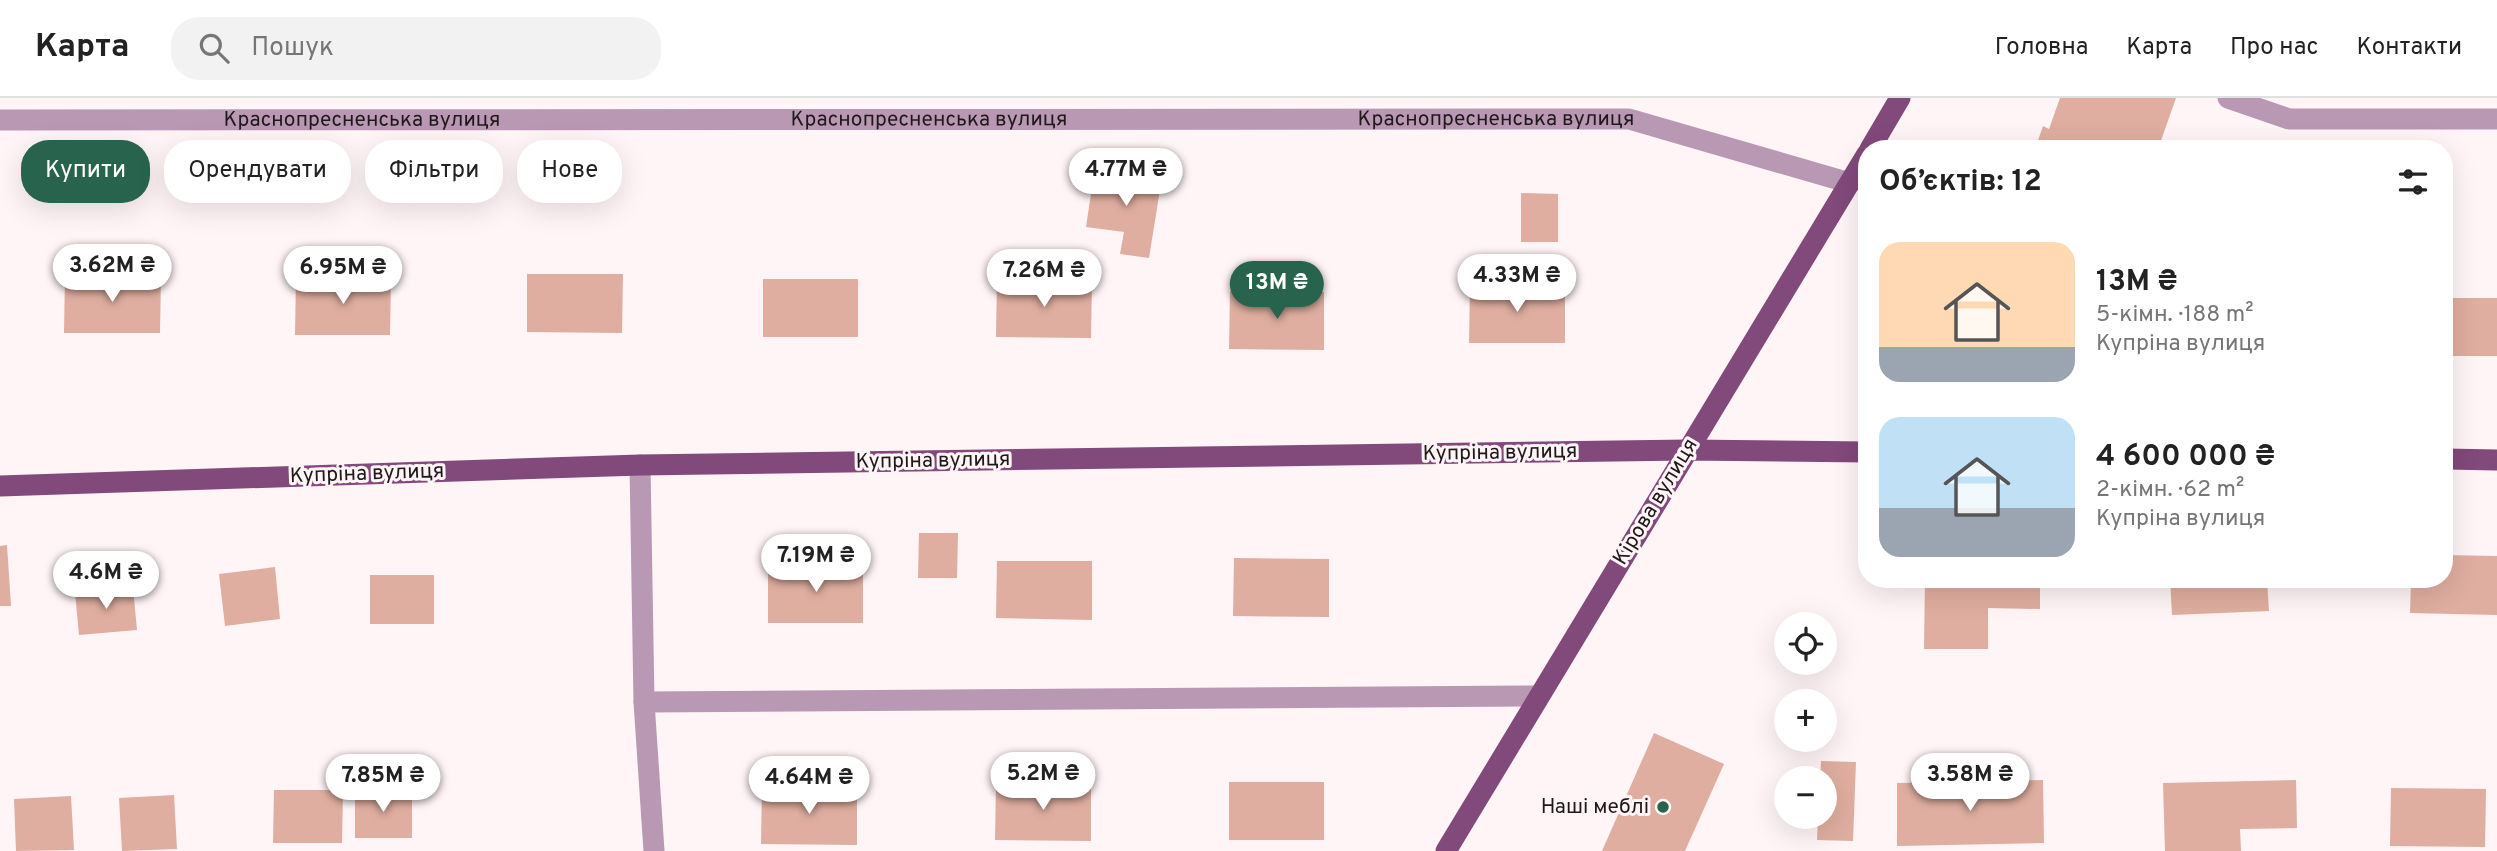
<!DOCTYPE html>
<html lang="uk">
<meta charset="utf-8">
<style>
:root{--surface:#fff;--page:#f2f2f2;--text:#222;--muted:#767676;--line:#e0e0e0;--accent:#28634d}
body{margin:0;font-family:Overpass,sans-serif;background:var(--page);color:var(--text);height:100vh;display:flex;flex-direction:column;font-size:26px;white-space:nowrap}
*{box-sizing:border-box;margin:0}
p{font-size:23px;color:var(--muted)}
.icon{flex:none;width:38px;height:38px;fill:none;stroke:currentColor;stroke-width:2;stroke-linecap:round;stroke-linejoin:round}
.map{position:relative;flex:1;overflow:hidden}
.details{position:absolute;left:1858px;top:42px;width:595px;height:448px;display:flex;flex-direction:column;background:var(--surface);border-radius:28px;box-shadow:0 7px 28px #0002}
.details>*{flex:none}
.hud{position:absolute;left:21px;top:42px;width:665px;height:63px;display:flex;gap:14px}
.buttons{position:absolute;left:1774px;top:514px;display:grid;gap:14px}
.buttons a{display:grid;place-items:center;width:63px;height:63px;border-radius:50%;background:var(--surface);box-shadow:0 7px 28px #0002;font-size:35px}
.price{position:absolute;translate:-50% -60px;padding:0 16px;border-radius:24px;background:#fff;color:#222;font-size:23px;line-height:46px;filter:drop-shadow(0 2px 4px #0008)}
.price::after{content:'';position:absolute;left:50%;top:42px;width:21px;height:16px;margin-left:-10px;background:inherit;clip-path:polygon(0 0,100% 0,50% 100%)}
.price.selected{background:var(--accent);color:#fff}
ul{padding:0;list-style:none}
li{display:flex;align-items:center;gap:21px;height:175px;padding:0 21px}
li span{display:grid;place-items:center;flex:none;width:196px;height:140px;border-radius:21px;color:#555}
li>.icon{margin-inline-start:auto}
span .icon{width:84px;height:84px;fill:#fffc;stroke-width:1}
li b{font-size:30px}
h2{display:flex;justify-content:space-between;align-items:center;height:84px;padding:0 21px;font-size:30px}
.chip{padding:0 24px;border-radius:28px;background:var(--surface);box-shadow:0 7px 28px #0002;font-size:24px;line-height:63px}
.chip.selected{background:var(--accent);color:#fff}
header{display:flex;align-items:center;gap:42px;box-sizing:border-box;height:98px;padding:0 35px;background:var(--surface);border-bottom:2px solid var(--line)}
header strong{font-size:33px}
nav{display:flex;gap:38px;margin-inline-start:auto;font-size:24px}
.search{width:490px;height:63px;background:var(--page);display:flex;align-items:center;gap:18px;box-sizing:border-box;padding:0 24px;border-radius:28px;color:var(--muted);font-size:26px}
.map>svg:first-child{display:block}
.building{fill:#dfaea0}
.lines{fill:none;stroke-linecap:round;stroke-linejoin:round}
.minor{stroke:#b998b4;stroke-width:21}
.major{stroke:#82497b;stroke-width:21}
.poi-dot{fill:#28634d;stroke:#fff4f6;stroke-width:2.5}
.labels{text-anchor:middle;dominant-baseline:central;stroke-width:6;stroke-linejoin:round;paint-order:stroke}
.street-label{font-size:21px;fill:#20191b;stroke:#fff4f6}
.poi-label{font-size:21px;fill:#20191b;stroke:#fff4f6;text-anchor:end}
</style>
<header>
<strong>Карта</strong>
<div class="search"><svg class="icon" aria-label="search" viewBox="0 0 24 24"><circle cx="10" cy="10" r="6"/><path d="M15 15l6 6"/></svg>Пошук</div>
<nav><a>Головна</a><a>Карта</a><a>Про нас</a><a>Контакти</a></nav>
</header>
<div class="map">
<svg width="2497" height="753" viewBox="0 0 2497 753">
<rect width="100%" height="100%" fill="#fff4f6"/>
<!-- building -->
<g class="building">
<polygon points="2060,0 2176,0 2158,51 2035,51 2043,28 2049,31"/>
<polygon points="2275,43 2301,50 2301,51 2273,51"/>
<polygon points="1095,69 1162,79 1149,160 1120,156 1124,134 1086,129"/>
<polygon points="1521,95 1558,96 1558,144 1521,144"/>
<polygon points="527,176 623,176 622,235 527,234"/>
<polygon points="65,177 161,177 160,235 64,235"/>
<polygon points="296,179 391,179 390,237 295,237"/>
<rect x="763" y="181" width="95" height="58"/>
<polygon points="997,182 1092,182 1091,240 996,239"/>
<polygon points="1470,187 1565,187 1565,245 1469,245"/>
<polygon points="1230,193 1324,194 1324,252 1229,251"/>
<rect x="2445" y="200" width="52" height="58"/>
<polygon points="919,435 958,435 957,480 918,480"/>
<polygon points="7,447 11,508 0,508 0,448"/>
<polygon points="2445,457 2497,458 2497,517 2410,515 2411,481 2445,481"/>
<polygon points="1234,460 1329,461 1329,519 1233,518"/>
<polygon points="997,463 1092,463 1092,522 996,520"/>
<rect x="768" y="467" width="95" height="58"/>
<polygon points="275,469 280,521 225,528 219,476"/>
<rect x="370" y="477" width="64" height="49"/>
<polygon points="1925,481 2040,481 2040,511 1988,510 1988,551 1924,551"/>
<polygon points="2170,481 2267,481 2269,513 2172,517"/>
<polygon points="133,490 137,532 79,537 75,494"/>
<polygon points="1654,635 1724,666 1685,753 1602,753"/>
<polygon points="1821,663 1856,664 1853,743 1817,742 1818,719 1825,719 1825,681 1820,681"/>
<polygon points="2043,682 2044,745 1897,748 1897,685"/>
<polygon points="2296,682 2297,730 2240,731 2241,753 2165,753 2163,685"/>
<polygon points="996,684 1091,685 1091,743 995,742"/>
<rect x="1229" y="684" width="95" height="58"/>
<polygon points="762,688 857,689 857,747 761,746"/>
<polygon points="2391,690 2486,691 2485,749 2390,748"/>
<rect x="355" y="691" width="57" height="49"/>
<polygon points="274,692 343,692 342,745 273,745"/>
<polygon points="174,697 177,751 122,753 119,700"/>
<polygon points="71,698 74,752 16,753 14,701"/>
</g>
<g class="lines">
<!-- minor -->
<g class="minor">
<polyline points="2228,0 2289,21 2497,21"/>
<path id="s1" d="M0 22 1629 21 1850 85"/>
<polyline points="640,367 644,604"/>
<polyline points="654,753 644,604 1538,598"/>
</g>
<!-- major -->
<g class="major">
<polyline points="1870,51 1900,0"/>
<polyline points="2445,361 2497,362"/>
<polyline points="0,388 640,367 1688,352 1867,354"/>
<polyline points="1446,753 1867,56"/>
</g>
</g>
<!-- markers -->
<circle class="poi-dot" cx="1663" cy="709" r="7"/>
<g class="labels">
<!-- street labels -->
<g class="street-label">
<text stroke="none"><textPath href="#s1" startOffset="929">Краснопресненська вулиця</textPath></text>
<text stroke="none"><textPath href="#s1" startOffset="362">Краснопресненська вулиця</textPath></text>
<text stroke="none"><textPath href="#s1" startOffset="1496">Краснопресненська вулиця</textPath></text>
<text transform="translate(1500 355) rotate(-1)">Купріна вулиця</text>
<text transform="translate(933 363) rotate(-1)">Купріна вулиця</text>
<text transform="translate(367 376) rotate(-2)">Купріна вулиця</text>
<text transform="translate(1656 404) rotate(-59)">Кірова вулиця</text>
</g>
<!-- poi labels -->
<g class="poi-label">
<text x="1649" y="709">Наші меблі</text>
</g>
</g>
</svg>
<div class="buttons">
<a><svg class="icon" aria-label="locate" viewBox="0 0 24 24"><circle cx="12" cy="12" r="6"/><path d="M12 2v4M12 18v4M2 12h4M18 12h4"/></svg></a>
<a>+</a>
<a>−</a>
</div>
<b class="price" style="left:1126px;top:110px">4.77M ₴</b>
<b class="price" style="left:112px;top:206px">3.62M ₴</b>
<b class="price" style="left:343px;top:208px">6.95M ₴</b>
<b class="price" style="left:1044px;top:211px">7.26M ₴</b>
<b class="price" style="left:1517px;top:216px">4.33M ₴</b>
<b class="price selected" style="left:1277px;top:223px">13M ₴</b>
<b class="price" style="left:816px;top:496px">7.19M ₴</b>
<b class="price" style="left:106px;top:513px">4.6M ₴</b>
<b class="price" style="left:1043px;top:714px">5.2M ₴</b>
<b class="price" style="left:1970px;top:715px">3.58M ₴</b>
<b class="price" style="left:383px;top:716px">7.85M ₴</b>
<b class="price" style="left:809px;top:718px">4.64M ₴</b>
<div class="hud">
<a class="chip selected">Купити</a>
<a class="chip">Орендувати</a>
<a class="chip">Фільтри</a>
<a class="chip">Нове</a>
</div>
<section class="details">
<h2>Об’єктів: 12<svg class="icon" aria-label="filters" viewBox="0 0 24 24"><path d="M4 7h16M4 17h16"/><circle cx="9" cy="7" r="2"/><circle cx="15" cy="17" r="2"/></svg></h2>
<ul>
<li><span style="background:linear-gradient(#ffd9b3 75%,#9aa5b1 0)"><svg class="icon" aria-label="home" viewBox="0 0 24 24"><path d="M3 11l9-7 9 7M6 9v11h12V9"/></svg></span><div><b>13M ₴</b><p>5-кімн. · 188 m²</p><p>Купріна вулиця</p></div></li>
<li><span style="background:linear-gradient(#bfe0f5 65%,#9aa5b1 0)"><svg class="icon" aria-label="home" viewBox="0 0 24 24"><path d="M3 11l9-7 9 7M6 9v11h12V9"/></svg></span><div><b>4 600 000 ₴</b><p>2-кімн. · 62 m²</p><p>Купріна вулиця</p></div></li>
</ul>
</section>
</div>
